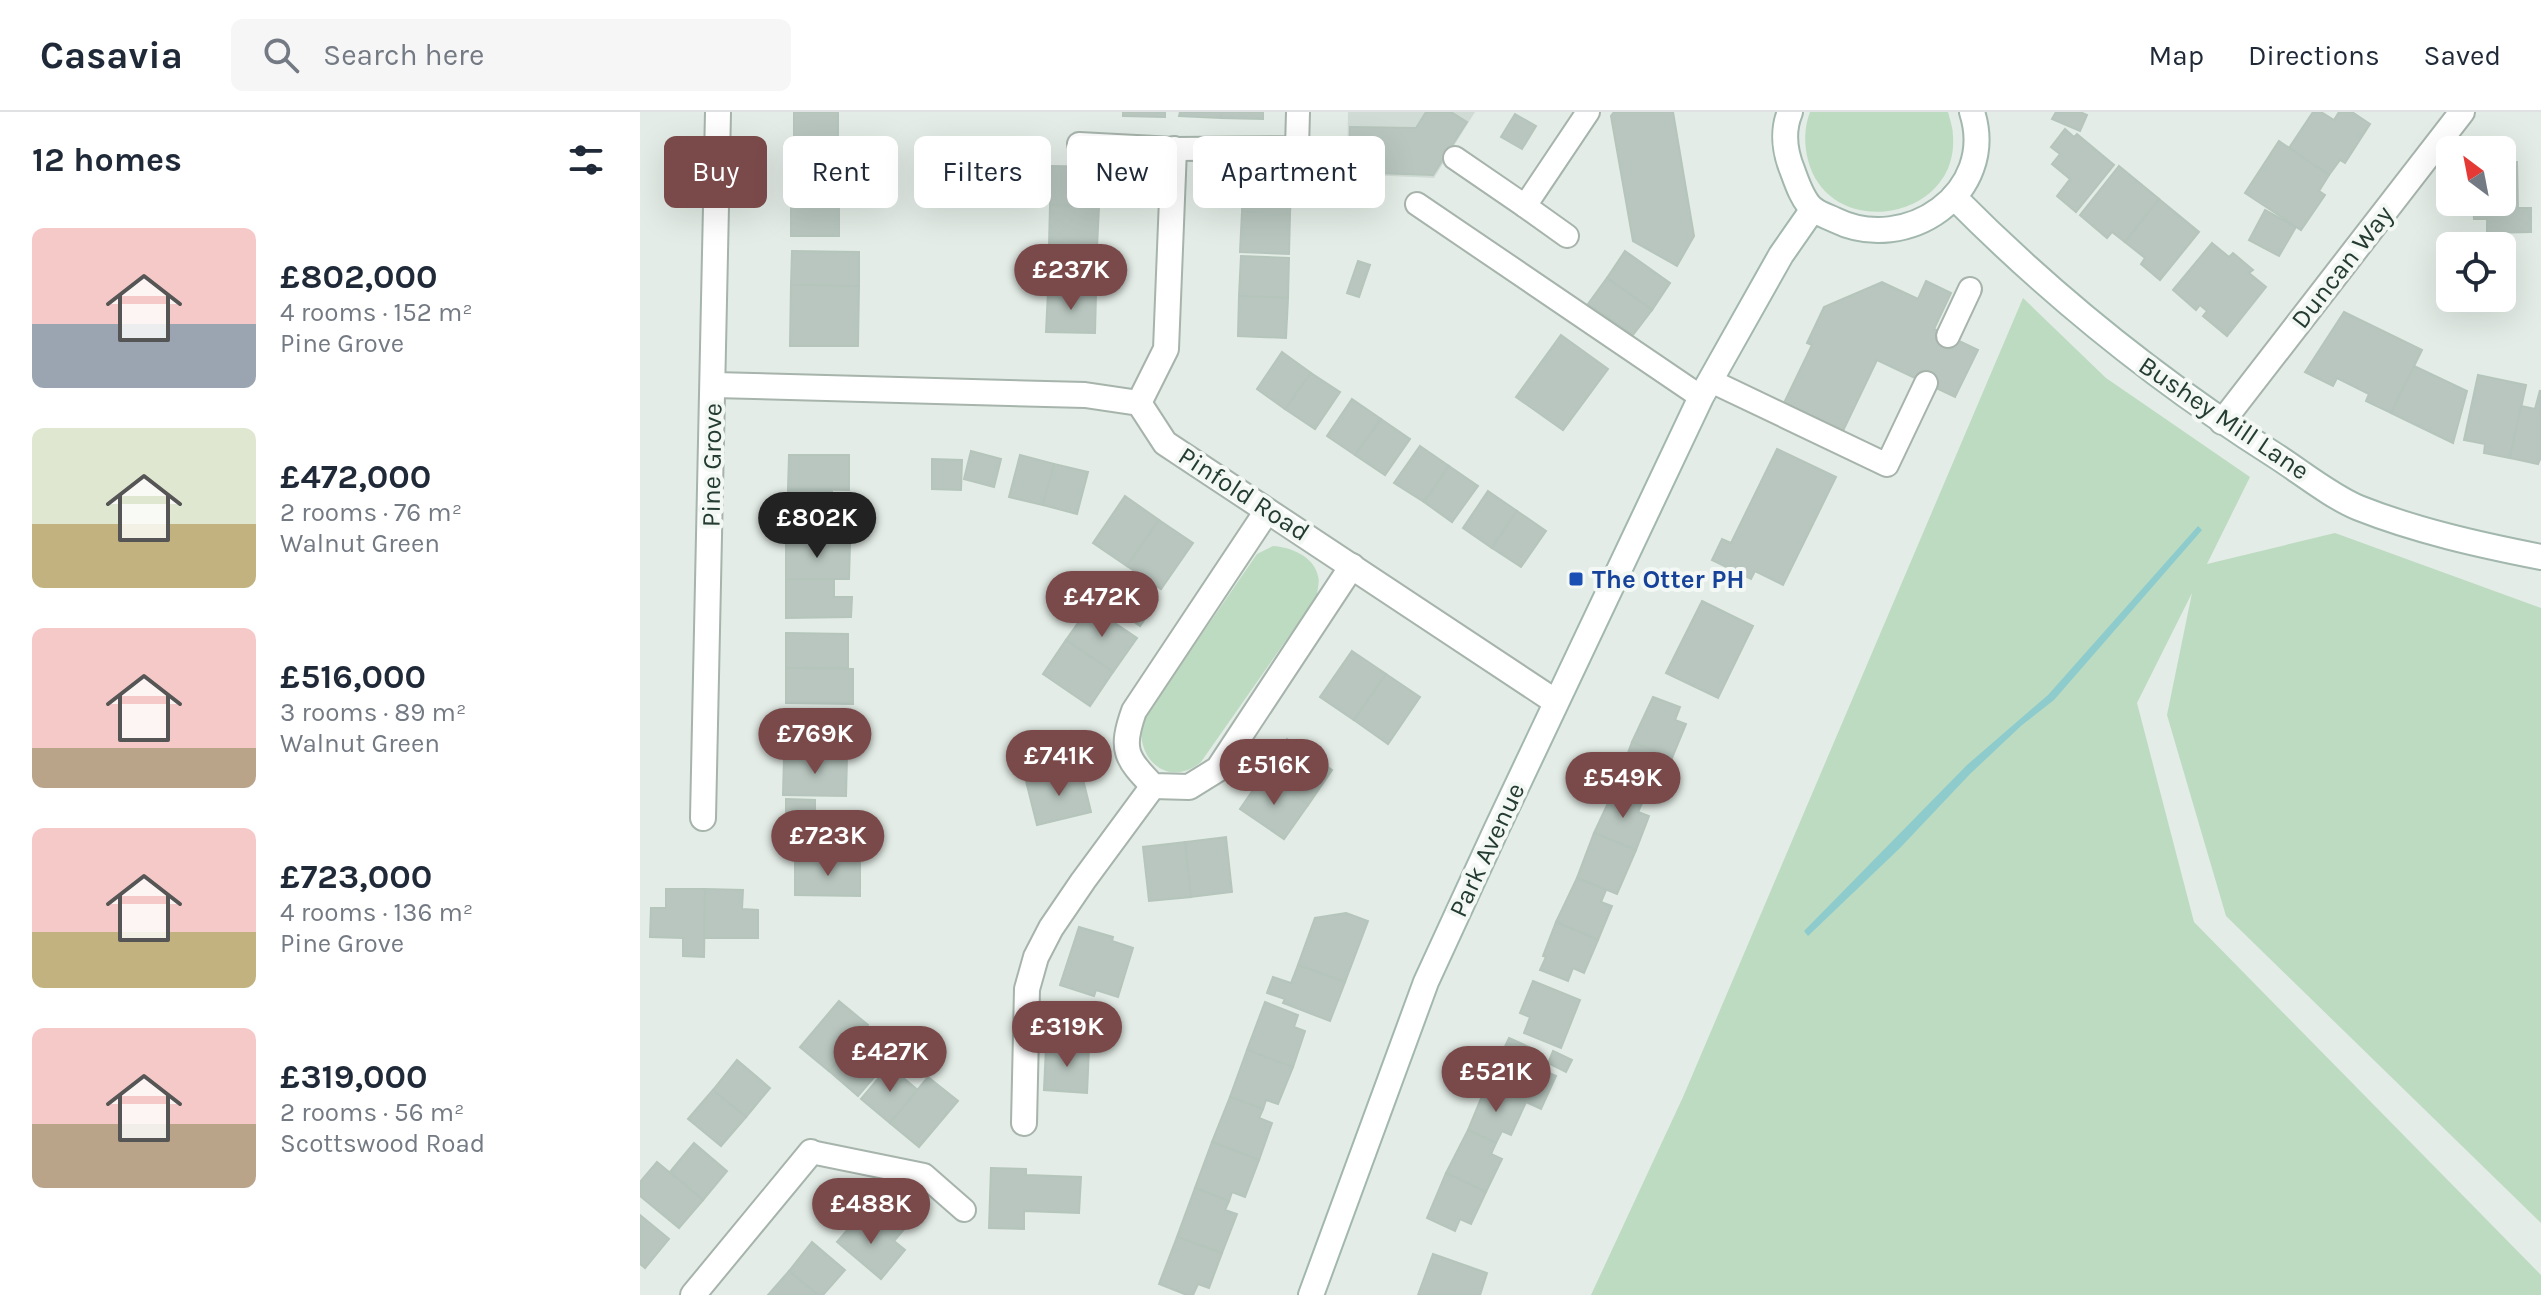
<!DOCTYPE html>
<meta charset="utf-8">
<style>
:root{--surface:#fff;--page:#f6f6f7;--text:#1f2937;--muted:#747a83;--line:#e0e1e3;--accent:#7a4a4b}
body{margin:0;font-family:Karla,sans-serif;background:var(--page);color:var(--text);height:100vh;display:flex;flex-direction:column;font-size:30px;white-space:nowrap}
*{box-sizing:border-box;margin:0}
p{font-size:26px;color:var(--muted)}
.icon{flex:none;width:44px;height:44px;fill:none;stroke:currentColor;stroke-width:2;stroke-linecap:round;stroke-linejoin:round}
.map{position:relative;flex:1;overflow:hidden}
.side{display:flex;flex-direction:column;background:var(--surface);width:640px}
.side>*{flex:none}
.guide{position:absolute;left:24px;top:24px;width:760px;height:72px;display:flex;gap:16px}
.needle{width:52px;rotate:328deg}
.fabs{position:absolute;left:1796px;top:24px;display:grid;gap:16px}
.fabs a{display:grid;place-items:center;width:80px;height:80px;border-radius:12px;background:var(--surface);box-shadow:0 8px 32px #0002;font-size:40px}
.price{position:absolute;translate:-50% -68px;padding:0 18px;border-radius:28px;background:var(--accent);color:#fff;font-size:26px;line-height:52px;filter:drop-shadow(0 2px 4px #0008)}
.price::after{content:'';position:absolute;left:50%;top:48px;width:24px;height:18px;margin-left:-12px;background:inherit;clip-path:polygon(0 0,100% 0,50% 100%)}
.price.selected{background:#222;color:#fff}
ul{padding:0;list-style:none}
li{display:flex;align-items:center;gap:24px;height:200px;padding:0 32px}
li span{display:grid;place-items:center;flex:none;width:224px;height:160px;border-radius:12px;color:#555}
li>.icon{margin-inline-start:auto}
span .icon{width:96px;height:96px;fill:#fffc;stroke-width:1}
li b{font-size:34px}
h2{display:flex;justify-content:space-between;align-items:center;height:96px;padding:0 32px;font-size:34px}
.chip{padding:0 28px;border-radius:12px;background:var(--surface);box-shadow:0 8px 32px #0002;font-size:28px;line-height:72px}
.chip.selected{background:var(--accent);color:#fff}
header{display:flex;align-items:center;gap:48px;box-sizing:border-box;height:112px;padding:0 40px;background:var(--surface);border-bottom:2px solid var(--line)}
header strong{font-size:38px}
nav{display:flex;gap:44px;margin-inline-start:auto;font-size:28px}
.search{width:560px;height:72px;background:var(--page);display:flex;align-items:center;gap:20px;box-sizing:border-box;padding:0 28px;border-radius:12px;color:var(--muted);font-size:30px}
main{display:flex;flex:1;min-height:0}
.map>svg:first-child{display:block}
.built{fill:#d1dbd5}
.green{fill:#bddbc1}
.water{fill:#8ecbcd}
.building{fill:#b8c6bf;stroke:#b5c5bc;stroke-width:2}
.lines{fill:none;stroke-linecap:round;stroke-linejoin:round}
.lane-casing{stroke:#a6b4ac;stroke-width:26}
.street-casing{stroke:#a6b4ac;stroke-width:28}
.secondary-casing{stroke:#a2b7ad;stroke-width:28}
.lane{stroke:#fff;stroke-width:22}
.street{stroke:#fff;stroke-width:24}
.secondary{stroke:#fff;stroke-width:24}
.transit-dot{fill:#1a4fb4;stroke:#f3f8f5;stroke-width:3}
.labels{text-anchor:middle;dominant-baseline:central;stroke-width:8;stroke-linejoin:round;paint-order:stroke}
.street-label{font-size:26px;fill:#243c32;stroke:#f3f8f5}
.transit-label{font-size:26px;font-weight:bold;fill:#164399;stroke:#f3f8f5;text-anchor:start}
</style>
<header>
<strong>Casavia</strong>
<div class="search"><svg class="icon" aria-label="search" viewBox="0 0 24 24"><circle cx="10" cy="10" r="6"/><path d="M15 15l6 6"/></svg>Search here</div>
<nav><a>Map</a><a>Directions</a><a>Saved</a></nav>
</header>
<main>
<section class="side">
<h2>12 homes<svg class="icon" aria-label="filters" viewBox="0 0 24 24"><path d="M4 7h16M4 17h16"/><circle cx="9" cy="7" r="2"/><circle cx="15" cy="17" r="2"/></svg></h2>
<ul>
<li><span style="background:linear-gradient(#f6c9c9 60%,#9aa5b1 0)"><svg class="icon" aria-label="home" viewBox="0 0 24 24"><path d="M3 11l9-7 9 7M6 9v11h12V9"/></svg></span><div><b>£802,000</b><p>4 rooms · 152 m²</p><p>Pine Grove</p></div></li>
<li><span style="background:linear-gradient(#dfe7d0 60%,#c2b280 0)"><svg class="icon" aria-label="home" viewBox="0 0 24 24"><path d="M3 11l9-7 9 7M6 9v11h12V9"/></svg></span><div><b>£472,000</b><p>2 rooms · 76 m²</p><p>Walnut Green</p></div></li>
<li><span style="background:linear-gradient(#f6c9c9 75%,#b9a48a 0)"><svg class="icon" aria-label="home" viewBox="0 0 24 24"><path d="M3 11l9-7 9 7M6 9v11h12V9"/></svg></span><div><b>£516,000</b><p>3 rooms · 89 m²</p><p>Walnut Green</p></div></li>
<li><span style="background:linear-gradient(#f6c9c9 65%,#c2b280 0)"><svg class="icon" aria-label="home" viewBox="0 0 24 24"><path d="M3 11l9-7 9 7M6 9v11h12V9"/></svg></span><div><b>£723,000</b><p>4 rooms · 136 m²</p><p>Pine Grove</p></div></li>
<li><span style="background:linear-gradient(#f6c9c9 60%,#b9a48a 0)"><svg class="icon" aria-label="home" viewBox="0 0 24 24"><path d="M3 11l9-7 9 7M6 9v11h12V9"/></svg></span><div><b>£319,000</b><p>2 rooms · 56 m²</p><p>Scottswood Road</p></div></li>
</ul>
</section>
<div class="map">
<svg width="1901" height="1183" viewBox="0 0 1901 1183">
<rect width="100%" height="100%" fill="#e3ece6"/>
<!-- built -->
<polygon class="built" points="708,0 835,0 794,66 707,62"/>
<!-- green -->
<g class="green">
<path d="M1170 0H1308C1310 8 1313 16 1313 24 1319 109 1189 130 1168 48 1164 32 1164 16 1170 0Z"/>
<polygon points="1383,186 1466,266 1610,365 1567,452 1695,421 1901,496 1901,1111 1586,804 1527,603 1552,481 1497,591 1554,810 1901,1163 1901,1183 951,1183 1043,985"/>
<path d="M633 434C650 435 674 444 678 464 680 470 677 478 677 484L561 650C528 677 495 647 502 609L617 442Z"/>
</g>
<!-- water -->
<polygon class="water" points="1558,414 1562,418 1414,588 1382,613 1330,662 1260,736 1168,824 1164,819 1327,653 1408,583"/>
<!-- building -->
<g class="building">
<rect x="154" y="0" width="44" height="31"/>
<polygon points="483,0 525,0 525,5 483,4"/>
<polygon points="540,0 582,0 581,6 539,4"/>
<polygon points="582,0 623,0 623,7 581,6"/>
<polygon points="786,0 811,0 827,10 793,63 709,60 710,15 776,16"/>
<polygon points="974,0 1033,0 1054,124 1037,154 993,129 971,4"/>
<polygon points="1416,0 1440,0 1447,3 1440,19 1412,7"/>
<polygon points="1673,0 1681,0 1694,8 1699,0 1712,0 1730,12 1705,51 1700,48 1689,63 1649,36"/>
<polygon points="875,2 896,14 882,37 861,25"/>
<polygon points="1425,17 1434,25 1437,22 1474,53 1436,100 1417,84 1430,67 1412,52 1420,42 1411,35"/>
<polygon points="1639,29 1689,63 1679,79 1685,83 1661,118 1605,81"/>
<polygon points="152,45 200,46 199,85 151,84"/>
<polygon points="1877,50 1878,96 1891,96 1891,120 1847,121 1847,107 1834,107 1833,90 1862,90 1862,51"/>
<polygon points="412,54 460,55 459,95 410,93"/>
<polygon points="1479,54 1519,87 1485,130 1472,120 1467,126 1440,103"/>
<polygon points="603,60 652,62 650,102 602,100"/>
<polygon points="151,84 199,85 199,124 151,124"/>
<polygon points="1519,87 1559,120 1520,168 1501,152 1505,146 1485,130"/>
<polygon points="410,93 459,95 457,135 409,134"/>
<polygon points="1625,98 1656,115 1639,144 1609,128"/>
<polygon points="602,100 650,102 649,142 600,140"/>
<polygon points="1572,131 1589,145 1593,141 1613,158 1609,161 1626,175 1587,224 1563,204 1567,199 1560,193 1556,198 1533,178"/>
<polygon points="152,139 219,140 219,174 151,173"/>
<polygon points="985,139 1030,171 1012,198 967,166"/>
<polygon points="409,140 457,141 456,181 408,179"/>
<polygon points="601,144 649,146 648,186 599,184"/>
<polygon points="718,149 730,153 719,185 707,181"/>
<polygon points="967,166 1012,198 993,223 948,192"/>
<polygon points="1286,169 1311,181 1294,217 1338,238 1315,285 1237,248 1202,321 1143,293 1172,233 1167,231 1184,195 1242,170 1278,187"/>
<polygon points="151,173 219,174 218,234 150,234"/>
<polygon points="408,179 456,181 455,221 406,220"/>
<polygon points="599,184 648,186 646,226 598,224"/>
<polygon points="1704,200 1782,238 1751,301 1726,289 1729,282 1697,266 1693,274 1665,260"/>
<polygon points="921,223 968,257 923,318 876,285"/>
<polygon points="642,240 671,261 645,297 617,277"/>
<polygon points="1774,254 1827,279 1813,331 1751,301"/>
<polygon points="671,261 700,280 675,317 645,297"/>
<polygon points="1838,263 1886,273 1870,346 1844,341 1845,332 1824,328"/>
<polygon points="1900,278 1901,345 1898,352 1870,346 1881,294 1895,297"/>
<polygon points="712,287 741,307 715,343 687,324"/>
<polygon points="741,307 770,327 745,363 715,343"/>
<polygon points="780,334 809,354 784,390 754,371"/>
<polygon points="1137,337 1196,365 1143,473 1115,459 1111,467 1072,448 1082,427 1091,431"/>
<polygon points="331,339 361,347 354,375 324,367"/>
<polygon points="149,343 209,343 209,378 148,377"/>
<polygon points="380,343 414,352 403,393 369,385"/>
<polygon points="292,347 322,348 321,378 292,377"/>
<polygon points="414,352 448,360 437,402 403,393"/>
<polygon points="809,354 838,374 812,410 784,390"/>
<polygon points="148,377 192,378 192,413 148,413"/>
<polygon points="848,379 877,399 852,436 823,416"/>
<polygon points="485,384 519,408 487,454 453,431"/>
<polygon points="877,399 906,419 881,455 852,436"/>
<polygon points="519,408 553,431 521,477 487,454"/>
<polygon points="146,427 195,428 195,431 210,432 209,467 146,467"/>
<polygon points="146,467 194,467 194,485 212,485 211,505 146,506"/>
<polygon points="507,481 518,488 500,514 490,507"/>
<polygon points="1062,489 1113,514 1078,586 1026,561"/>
<polygon points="450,494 497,526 473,560 426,528"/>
<polygon points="146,521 208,522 208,556 146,556"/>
<polygon points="426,528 473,560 450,594 403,562"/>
<polygon points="712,539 746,562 714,608 680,585"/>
<polygon points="146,556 213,557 213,592 146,591"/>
<polygon points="746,562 780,585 748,632 714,608"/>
<polygon points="1013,585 1040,595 1035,608 1046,612 1032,646 992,630"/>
<polygon points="144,605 192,605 192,609 211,609 211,645 144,644"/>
<polygon points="431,619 441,659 387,673 377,632"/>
<polygon points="647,627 692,658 668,693 624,662"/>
<polygon points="992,630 1032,646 1017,679 1009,676 1004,687 975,676"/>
<polygon points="144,644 207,645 206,684 143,683"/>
<polygon points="441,659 451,700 397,713 387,673"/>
<polygon points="624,662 668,693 644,727 600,697"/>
<polygon points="975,676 1004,687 998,700 1009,704 996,738 954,721"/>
<polygon points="146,687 175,688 175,705 146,704"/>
<polygon points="156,713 200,714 200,749 155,749"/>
<polygon points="954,721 996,738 977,782 937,766"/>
<polygon points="586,725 592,780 551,785 545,730"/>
<polygon points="545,730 551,785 509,789 503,735"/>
<polygon points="155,749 220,749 220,784 155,783"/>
<polygon points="937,766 966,778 961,790 972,794 958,828 916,810"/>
<polygon points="26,777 65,777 64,845 43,844 43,826 10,825 11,796 26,796"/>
<polygon points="65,777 103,778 102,797 118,798 118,826 64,826"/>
<polygon points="706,801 728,809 705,870 658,853 675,806"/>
<polygon points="916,810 958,828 944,861 933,856 928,869 900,858 906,845 903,844"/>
<polygon points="439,815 473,825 472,829 493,836 478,885 456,878 454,884 420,873"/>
<polygon points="658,853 705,870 690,909 643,891 645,887 627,881 633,865 651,871"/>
<polygon points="893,869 940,888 921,936 884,921 890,905 880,901"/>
<polygon points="199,889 228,913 189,959 160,935"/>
<polygon points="625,890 658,903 654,915 665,919 653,955 607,938"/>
<polygon points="217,926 246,951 218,984 189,959"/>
<polygon points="869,926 898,939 892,953 916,964 901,997 847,972"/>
<polygon points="406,934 449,936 447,981 404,978"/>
<polygon points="607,938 653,955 638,992 626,988 623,997 590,985"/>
<polygon points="913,939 932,948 926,960 908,951"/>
<polygon points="97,948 130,976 106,1005 73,978"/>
<polygon points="249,954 278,978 250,1011 221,987"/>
<polygon points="288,965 318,989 279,1035 250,1011"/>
<polygon points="847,972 886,990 871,1023 862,1019 856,1031 828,1018"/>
<polygon points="73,978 106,1005 81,1034 48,1007"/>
<polygon points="590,985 623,997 619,1006 632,1011 619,1048 572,1030"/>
<polygon points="828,1018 856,1031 851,1042 862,1047 846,1080 806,1061"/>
<polygon points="572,1030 619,1048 605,1085 592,1080 589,1089 555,1076"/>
<polygon points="54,1031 87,1059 63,1088 30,1060"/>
<polygon points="17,1050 63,1088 39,1116 0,1084 0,1070"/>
<polygon points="351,1056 386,1057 386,1063 441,1065 439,1101 384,1099 384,1117 349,1116"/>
<polygon points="806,1061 846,1080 831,1112 820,1107 815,1119 787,1106"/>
<polygon points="245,1073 278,1101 254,1129 221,1102"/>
<polygon points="555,1076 589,1089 585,1098 597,1102 582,1141 537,1125"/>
<polygon points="221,1102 265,1138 241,1167 197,1130"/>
<polygon points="0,1103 29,1127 5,1156 0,1152"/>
<polygon points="537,1125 582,1141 569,1176 558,1172 553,1183 547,1183 519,1172"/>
<polygon points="172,1130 205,1158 183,1183 178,1183 149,1159"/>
<polygon points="793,1142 847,1161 840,1183 778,1183"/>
<polygon points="149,1159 178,1183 128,1183"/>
</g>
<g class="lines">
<!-- lane casing -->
<g class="lane-casing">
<g id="lane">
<polyline points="439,32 534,37 657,36 658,0"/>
<polyline points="815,46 885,94 948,0"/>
<polyline points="777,92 1061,285"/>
<polyline points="885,94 927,124"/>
<polyline points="1308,224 1330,177"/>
<polyline points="1071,269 1247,353 1286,271"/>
<polyline points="171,1040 284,1063 324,1098"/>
</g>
</g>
<!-- street casing -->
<g class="street-casing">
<g id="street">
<polyline points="74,273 445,283 499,291 525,331 916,590"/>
<polyline points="499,291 526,237 534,37"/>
<polyline points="1582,310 1822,0"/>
<path d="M627 399 494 599C480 638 486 646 513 674L549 675 578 657 712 454"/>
<polyline points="63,706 78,0"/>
<polyline points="384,1011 387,877 396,845 411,816 443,769 513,674"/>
<polyline points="53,1183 171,1040"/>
</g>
</g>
<!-- secondary casing -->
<g class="secondary-casing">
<g id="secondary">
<path d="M1150 0C1142 19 1145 41 1153 60 1157 71 1163 89 1173 97 1179 102 1189 105 1195 108 1266 143 1358 81 1332 0"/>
<path d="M1314 85C1411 183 1519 270 1636 344 1661 360 1692 385 1719 396 1777 419 1840 433 1901 445"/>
<polyline points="671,1183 786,870 856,718 1061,285 1141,143 1173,97"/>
</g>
</g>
<!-- lane -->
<use href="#lane" class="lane"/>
<!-- street -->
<use href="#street" class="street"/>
<!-- secondary -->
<use href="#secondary" class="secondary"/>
</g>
<!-- markers -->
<rect class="transit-dot" x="928" y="459" width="16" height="16" rx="4"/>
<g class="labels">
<!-- street labels -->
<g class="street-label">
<text transform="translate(1702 155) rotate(-52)">Duncan Way</text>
<text transform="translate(1584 306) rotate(34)">Bushey Mill Lane</text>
<text transform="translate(72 353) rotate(-89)">Pine Grove</text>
<text transform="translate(604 382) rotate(33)">Pinfold Road</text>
<text transform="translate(847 738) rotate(-65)">Park Avenue</text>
</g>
<!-- transit labels -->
<g class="transit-label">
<text x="952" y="467">The Otter PH</text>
</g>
</g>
</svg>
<div class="fabs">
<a><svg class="needle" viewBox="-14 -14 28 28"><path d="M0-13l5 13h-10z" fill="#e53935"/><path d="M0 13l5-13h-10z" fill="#747a83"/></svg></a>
<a><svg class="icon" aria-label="locate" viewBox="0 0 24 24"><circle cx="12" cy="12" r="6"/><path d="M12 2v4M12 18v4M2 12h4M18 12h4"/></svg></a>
</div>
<b class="price" style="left:431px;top:200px">£237K</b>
<b class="price selected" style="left:177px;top:448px">£802K</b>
<b class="price" style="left:462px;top:527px">£472K</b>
<b class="price" style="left:175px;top:664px">£769K</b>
<b class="price" style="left:419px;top:686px">£741K</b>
<b class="price" style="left:634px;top:695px">£516K</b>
<b class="price" style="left:983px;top:708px">£549K</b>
<b class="price" style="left:188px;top:766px">£723K</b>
<b class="price" style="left:427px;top:957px">£319K</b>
<b class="price" style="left:250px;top:982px">£427K</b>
<b class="price" style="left:856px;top:1002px">£521K</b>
<b class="price" style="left:231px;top:1134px">£488K</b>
<div class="guide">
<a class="chip selected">Buy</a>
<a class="chip">Rent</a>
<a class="chip">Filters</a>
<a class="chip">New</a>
<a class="chip">Apartment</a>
</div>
</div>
</main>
